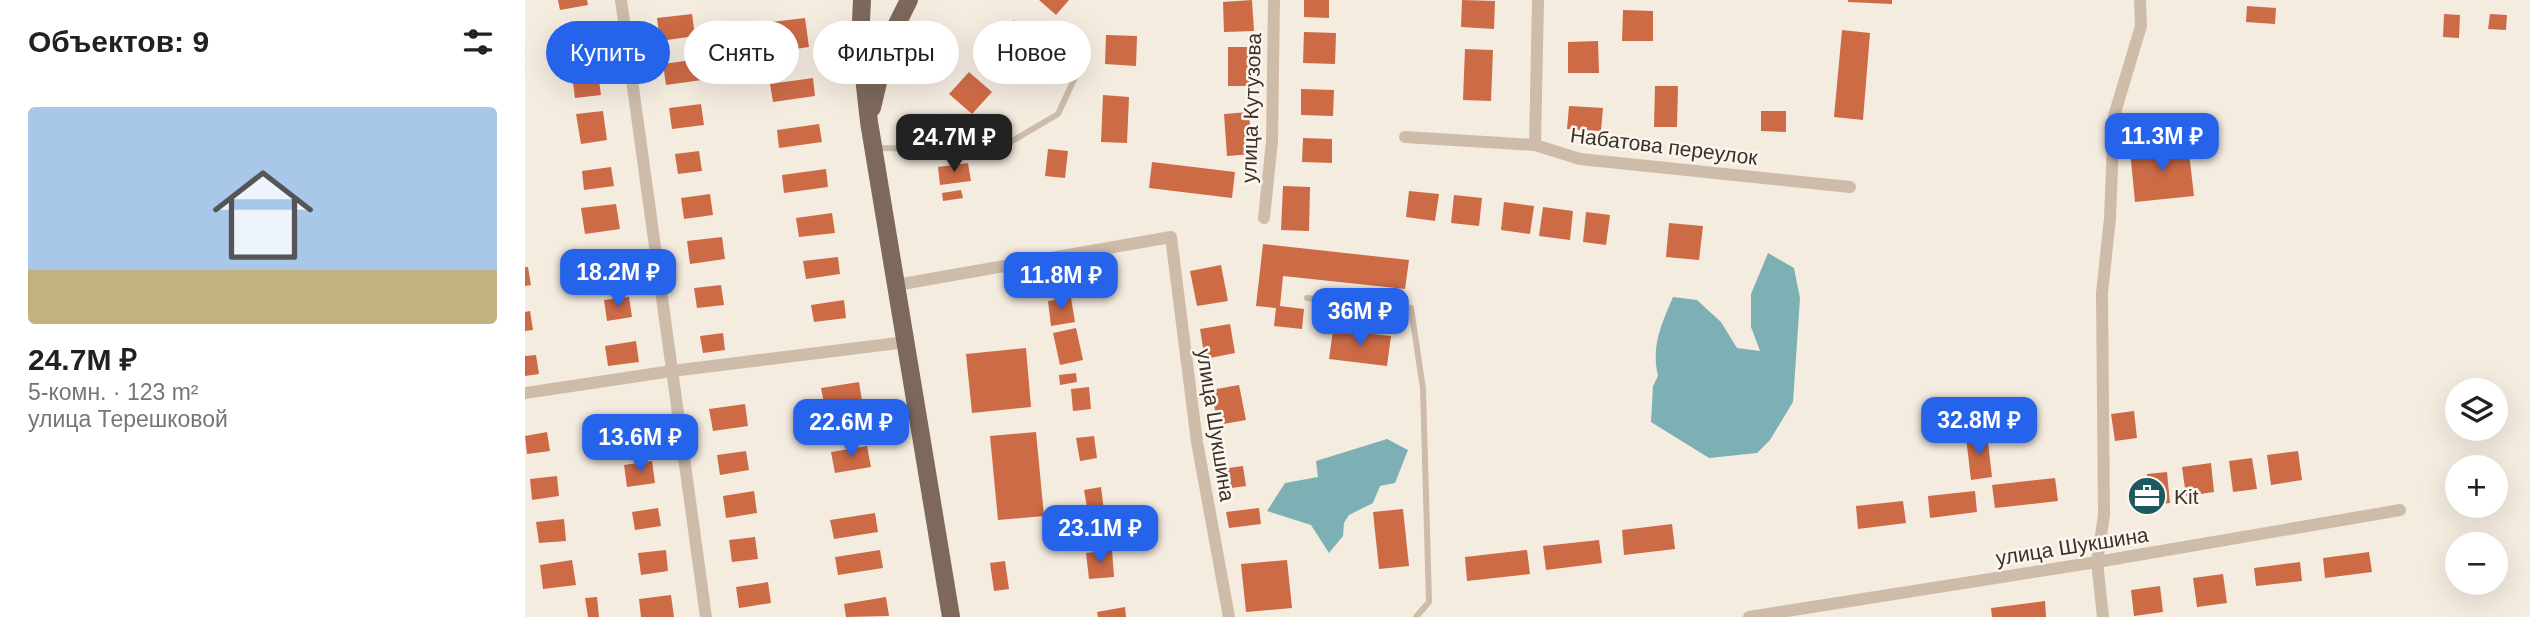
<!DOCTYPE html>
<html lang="ru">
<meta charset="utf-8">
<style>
:root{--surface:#fff;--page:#f6f6f6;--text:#202124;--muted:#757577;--line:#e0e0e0;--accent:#2563eb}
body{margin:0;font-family:Helvetica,sans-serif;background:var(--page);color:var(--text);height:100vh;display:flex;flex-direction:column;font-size:26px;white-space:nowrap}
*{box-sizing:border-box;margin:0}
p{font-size:23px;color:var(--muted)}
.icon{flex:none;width:38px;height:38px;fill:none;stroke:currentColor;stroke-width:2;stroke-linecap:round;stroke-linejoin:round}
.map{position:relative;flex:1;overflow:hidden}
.details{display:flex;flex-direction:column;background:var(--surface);width:525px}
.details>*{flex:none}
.guide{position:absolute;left:21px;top:21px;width:665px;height:63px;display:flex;gap:14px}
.controls{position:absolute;left:1920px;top:378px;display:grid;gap:14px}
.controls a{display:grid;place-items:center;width:63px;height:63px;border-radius:50%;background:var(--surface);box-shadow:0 7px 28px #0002;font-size:35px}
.price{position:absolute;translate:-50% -60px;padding:0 16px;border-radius:14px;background:var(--accent);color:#fff;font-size:23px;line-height:46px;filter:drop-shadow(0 2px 4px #0008)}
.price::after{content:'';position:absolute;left:50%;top:42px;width:21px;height:16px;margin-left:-10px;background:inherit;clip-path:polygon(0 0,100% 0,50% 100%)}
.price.active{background:#222;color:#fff}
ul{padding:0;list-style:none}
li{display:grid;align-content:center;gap:14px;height:371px;padding:0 28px}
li+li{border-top:2px solid var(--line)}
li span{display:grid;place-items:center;height:217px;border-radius:7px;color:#555}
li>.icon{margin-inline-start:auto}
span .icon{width:126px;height:126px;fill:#fffc;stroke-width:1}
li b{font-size:30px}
h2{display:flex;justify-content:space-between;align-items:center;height:84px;padding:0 28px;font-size:30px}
.tag{padding:0 24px;border-radius:32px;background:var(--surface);box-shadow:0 7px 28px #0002;font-size:24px;line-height:63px}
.tag.active{background:var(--accent);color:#fff}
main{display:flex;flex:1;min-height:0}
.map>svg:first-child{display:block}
.water{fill:#7db0b4}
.building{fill:#cd6b46}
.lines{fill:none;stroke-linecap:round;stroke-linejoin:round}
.lane{stroke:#cebcab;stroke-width:6}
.street{stroke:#cebcab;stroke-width:12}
.primary{stroke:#7e685b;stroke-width:18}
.labels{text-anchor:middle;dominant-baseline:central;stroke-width:5;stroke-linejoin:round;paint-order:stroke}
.street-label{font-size:21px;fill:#3c302a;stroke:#fbf6ee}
.poi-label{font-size:21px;fill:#3c302a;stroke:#fbf6ee;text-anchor:start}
</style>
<main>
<section class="details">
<h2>Объектов: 9<svg class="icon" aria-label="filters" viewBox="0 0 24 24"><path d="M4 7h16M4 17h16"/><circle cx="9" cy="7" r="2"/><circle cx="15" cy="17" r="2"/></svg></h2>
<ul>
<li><span style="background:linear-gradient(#a9c7e8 75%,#c2b280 0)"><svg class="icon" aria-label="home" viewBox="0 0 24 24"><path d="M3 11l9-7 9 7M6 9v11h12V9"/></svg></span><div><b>24.7M ₽</b><p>5-комн. · 123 m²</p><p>улица Терешковой</p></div></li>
</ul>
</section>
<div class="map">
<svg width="2005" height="617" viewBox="0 0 2005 617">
<rect width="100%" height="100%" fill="#f5ece0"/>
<!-- water -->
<g class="water">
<path d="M1243 253 1269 268 1275 298 1268 402 1245 440 1232 453 1184 458 1126 422 1128 386 1133 376C1126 346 1136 325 1148 297L1172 300 1196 322 1212 348 1235 351 1226 327V294Z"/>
<polygon points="862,439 883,450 870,483 855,486 848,503 824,515 819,523 818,536 804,553 786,525 742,511 760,483 793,477 791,461"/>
</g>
<!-- building -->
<g class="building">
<polygon points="33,0 62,0 63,5 35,10"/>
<polygon points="514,0 544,0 531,15"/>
<polygon points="727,0 729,31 699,32 698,2"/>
<polygon points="779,0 804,0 804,18 779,17"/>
<polygon points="937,0 970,1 969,29 936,27"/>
<polygon points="1323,0 1367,0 1367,4 1323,2"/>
<polygon points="1722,6 1751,8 1750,24 1721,22"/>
<polygon points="1098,10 1128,11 1128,41 1097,41"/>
<polygon points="167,14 170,36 135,41 132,18"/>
<polygon points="1919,14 1935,15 1934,38 1918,37"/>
<polygon points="1965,14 1982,15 1981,30 1963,29"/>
<polygon points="280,18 284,47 250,52 246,22"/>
<polygon points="489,20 512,41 492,65 468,44"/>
<polygon points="66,29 69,50 45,53 41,32"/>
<polygon points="1317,30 1345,33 1338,120 1309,117"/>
<polygon points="779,32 811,33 810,64 778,63"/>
<polygon points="581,35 612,36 611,66 580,64"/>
<polygon points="1073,41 1074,73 1043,73 1043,42"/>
<rect x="703" y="47" width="26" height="39"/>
<polygon points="940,49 968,50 966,101 938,100"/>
<polygon points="60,59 63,74 73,73 76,95 50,98 45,61"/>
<polygon points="174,59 177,80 141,85 138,64"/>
<polygon points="444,72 467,92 447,114 424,94"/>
<polygon points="288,78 290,96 248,102 245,84"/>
<polygon points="1130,86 1153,86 1152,127 1129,127"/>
<polygon points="776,89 809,90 808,116 776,115"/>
<polygon points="578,95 604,97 602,143 576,142"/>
<polygon points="176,104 179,125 147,129 144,108"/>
<polygon points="1044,106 1078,108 1076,131 1042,129"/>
<polygon points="78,111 82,140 56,144 51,114"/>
<polygon points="1236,111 1261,111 1261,132 1236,131"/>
<polygon points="724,112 727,154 702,156 699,114"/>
<polygon points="294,124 297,142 254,148 252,130"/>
<polygon points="778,138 807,139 807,163 777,162"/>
<polygon points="1663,144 1669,196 1610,202 1605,150"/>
<polygon points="523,149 543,151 540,178 520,176"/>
<polygon points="174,151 177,171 153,174 150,154"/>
<polygon points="627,162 710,172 707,198 624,188"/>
<polygon points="443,163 446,181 415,185 413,167"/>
<polygon points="86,167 89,186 59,190 57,171"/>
<polygon points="301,169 303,187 259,193 257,175"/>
<polygon points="758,186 785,187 784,231 756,230"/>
<polygon points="436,190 438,198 418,201 417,193"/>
<polygon points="884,191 914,194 910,221 881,217"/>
<polygon points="185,194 188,215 159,219 156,198"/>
<polygon points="929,195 957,198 954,226 926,223"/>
<polygon points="979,202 1009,206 1005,234 976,230"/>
<polygon points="91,204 95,229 60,234 56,208"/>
<polygon points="1018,207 1048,211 1045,240 1014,236"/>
<polygon points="1061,212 1085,215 1081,245 1058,242"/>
<polygon points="307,213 310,233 274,237 271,218"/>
<polygon points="1144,223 1178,226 1174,260 1141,257"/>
<polygon points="197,237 200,259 165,264 162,241"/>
<polygon points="738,244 884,260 880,289 758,276 755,306 779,309 777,329 749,326 751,308 731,306"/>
<polygon points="98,252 101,272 77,276 74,255"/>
<polygon points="313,257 315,274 281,279 278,261"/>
<polygon points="696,265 703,301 672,306 665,271"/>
<polygon points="0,267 3,267 6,285 0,286"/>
<polygon points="542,273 544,286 524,289 522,276"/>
<polygon points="196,285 199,305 172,308 169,288"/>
<polygon points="104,297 107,317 82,321 79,300"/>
<polygon points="546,298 550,322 526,326 523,301"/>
<polygon points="319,300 321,318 289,322 286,305"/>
<polygon points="5,311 8,330 0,331 0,312"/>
<polygon points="705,324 710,353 680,359 675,329"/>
<polygon points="551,328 558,360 535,365 528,333"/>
<polygon points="808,330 866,336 862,366 804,359"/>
<polygon points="198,333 200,350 178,353 175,336"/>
<polygon points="111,341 114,362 83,366 80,346"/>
<polygon points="501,348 506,407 447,413 441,354"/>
<polygon points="11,355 14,374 0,376 0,356"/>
<polygon points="551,373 552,382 535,385 534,375"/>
<polygon points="334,382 337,401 300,408 296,388"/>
<polygon points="714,385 721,420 693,425 686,390"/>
<polygon points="564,387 566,409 548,411 546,389"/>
<polygon points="220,404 223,426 188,431 184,409"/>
<polygon points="1609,411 1612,438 1590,441 1586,414"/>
<polygon points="121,418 123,439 98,442 96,421"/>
<polygon points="22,432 25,451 2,454 0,436"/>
<polygon points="511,432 519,516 473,520 465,436"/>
<polygon points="1462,434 1467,477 1446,480 1441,437"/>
<polygon points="569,436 572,458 555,461 551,438"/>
<polygon points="342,446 346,467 310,473 306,452"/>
<polygon points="221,451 224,470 195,475 192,455"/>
<polygon points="1773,451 1777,480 1746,485 1742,455"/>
<polygon points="1727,458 1732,489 1708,492 1704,461"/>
<polygon points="127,461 130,483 102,487 99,465"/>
<polygon points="1686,463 1689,492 1661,496 1657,467"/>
<polygon points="718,466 721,486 699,489 696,469"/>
<polygon points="1642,472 1645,503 1616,506 1614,490 1624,489 1622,474"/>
<polygon points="32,476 34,496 7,500 5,479"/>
<polygon points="1530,478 1533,501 1470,508 1467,485"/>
<polygon points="576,487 579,510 563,513 559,490"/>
<polygon points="229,491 232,513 201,518 198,496"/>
<polygon points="1450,491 1452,512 1405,518 1403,496"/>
<polygon points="1378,501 1381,523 1333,529 1331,506"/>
<polygon points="133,508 136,526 110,530 107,512"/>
<polygon points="734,508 736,524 704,528 701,512"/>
<polygon points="878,509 884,566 854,569 848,512"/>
<polygon points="350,513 353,532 309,539 305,520"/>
<polygon points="39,519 41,541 14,543 11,522"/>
<polygon points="1147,524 1150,549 1099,555 1097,530"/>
<polygon points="230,537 233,559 207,562 204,540"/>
<polygon points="1074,540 1077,563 1021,570 1018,546"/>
<polygon points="141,550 143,571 116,575 113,553"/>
<polygon points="355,550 358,568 313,575 310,557"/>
<polygon points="587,550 589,577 564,579 561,553"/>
<polygon points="1002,550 1005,574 942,581 940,557"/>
<polygon points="1844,552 1847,572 1800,578 1798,558"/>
<polygon points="47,560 51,585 18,589 15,565"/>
<polygon points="762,560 767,608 721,612 716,564"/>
<polygon points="480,561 484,589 469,591 465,563"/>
<polygon points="1775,562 1777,581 1731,586 1729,568"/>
<polygon points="1698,574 1702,603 1672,607 1668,578"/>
<polygon points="243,582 246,603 214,608 211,587"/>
<polygon points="1635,586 1638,612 1609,616 1606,590"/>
<polygon points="146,595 149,617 116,617 114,599"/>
<polygon points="72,597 74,617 63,617 60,598"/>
<polygon points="361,597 364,616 321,617 319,604"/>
<polygon points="1520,601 1521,617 1467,617 1466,608"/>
<polygon points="600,607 601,617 573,617 572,612"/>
</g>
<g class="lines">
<!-- lane -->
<g class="lane">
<polyline points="351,148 472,150 533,114 559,58"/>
<polyline points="782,298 886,308 898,389 904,602 891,617"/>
</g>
<!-- street -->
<g class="street">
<polyline points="96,0 181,617"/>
<polyline points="1013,0 1010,145 1055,159 1325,187"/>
<polyline points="880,137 1010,145"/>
<polyline points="739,218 747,141 749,0"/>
<polyline points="371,285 646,237 672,442 704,617"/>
<polyline points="0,393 147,371 381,342"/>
<polyline points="1224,617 1572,562 1875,510"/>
<polyline points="1578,617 1572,562 1579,515 1577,293 1585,218 1589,116 1616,26 1615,0"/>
</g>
<!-- primary -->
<g class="primary">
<polyline points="337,0 335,41 344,122 426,617"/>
<polyline points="347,108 362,44 384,0"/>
</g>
</g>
<!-- icons -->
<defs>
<g id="office-disc" transform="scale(2.0125)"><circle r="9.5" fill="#1d5a60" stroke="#fbf6ee"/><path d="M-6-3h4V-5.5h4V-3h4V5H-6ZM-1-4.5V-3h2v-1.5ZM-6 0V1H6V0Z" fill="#fff"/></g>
</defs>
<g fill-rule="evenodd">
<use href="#office-disc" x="1622" y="496"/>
</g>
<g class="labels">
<!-- street labels -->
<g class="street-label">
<text transform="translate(726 108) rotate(-88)">улица Кутузова</text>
<text transform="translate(1139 146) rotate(7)">Набатова переулок</text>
<text transform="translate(691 425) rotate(81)">улица Шукшина</text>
<text transform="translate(1547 546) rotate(-9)">улица Шукшина</text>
</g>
<!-- poi labels -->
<g class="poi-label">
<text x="1649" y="496">Kit</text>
</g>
</g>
</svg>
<div class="controls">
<a><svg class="icon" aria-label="layers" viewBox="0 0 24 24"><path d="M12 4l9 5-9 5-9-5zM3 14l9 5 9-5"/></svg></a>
<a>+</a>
<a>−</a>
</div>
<b class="price" style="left:1637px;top:173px">11.3M ₽</b>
<b class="price active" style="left:429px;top:174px">24.7M ₽</b>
<b class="price" style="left:93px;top:309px">18.2M ₽</b>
<b class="price" style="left:536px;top:312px">11.8M ₽</b>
<b class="price" style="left:835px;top:348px">36M ₽</b>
<b class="price" style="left:1454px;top:457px">32.8M ₽</b>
<b class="price" style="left:326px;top:459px">22.6M ₽</b>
<b class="price" style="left:115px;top:474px">13.6M ₽</b>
<b class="price" style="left:575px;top:565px">23.1M ₽</b>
<div class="guide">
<a class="tag active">Купить</a>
<a class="tag">Снять</a>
<a class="tag">Фильтры</a>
<a class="tag">Новое</a>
</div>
</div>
</main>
